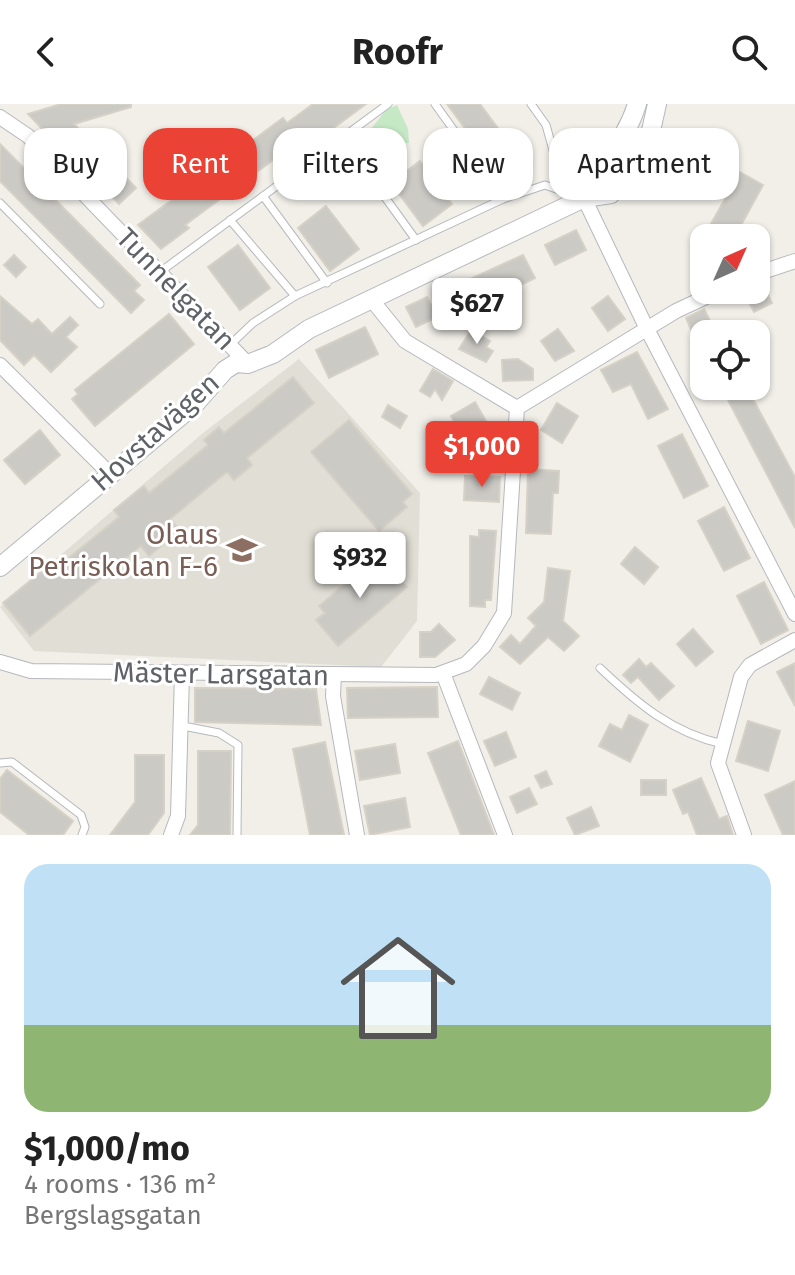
<!DOCTYPE html>
<meta charset="utf-8">
<style>
:root{--surface:#fff;--page:#f2f2f2;--text:#222;--muted:#767676;--line:#e0e0e0;--accent:#ea4335}
body{margin:0;font-family:"Fira Sans",sans-serif;background:var(--page);color:var(--text);height:100vh;display:flex;flex-direction:column;font-size:30px;white-space:nowrap}
*{box-sizing:border-box;margin:0}
p{font-size:26px;color:var(--muted)}
.icon{flex:none;width:44px;height:44px;fill:none;stroke:currentColor;stroke-width:2;stroke-linecap:round;stroke-linejoin:round}
.map{position:relative;height:731px;overflow:hidden}
.sheet{display:flex;flex-direction:column;background:var(--surface);flex:1}
.sheet>*{flex:none}
.banner{position:absolute;left:24px;top:24px;width:748px;height:72px;display:flex;gap:16px}
.needle{width:52px;rotate:45deg}
.tools{position:absolute;left:690px;top:120px;display:grid;gap:16px}
.tools a{display:grid;place-items:center;width:80px;height:80px;border-radius:16px;background:var(--surface);box-shadow:0 2px 6px #0004;font-size:40px}
.price{position:absolute;translate:-50% -68px;padding:0 18px;border-radius:8px;background:#fff;color:#222;font-size:26px;line-height:52px;filter:drop-shadow(0 2px 4px #0008)}
.price::after{content:'';position:absolute;left:50%;top:48px;width:24px;height:18px;margin-left:-12px;background:inherit;clip-path:polygon(0 0,100% 0,50% 100%)}
.price.selected{background:var(--accent);color:#fff}
ul{padding:0;list-style:none}
li{display:grid;align-content:center;gap:16px;height:424px;padding:0 24px}
li+li{border-top:2px solid var(--line)}
li span{display:grid;place-items:center;height:248px;border-radius:24px;color:#555}
li>.icon{margin-inline-start:auto}
span .icon{width:144px;height:144px;fill:#fffc;stroke-width:1}
li b{font-size:34px}
.pill{padding:0 28px;border-radius:24px;background:var(--surface);box-shadow:0 2px 6px #0004;font-size:28px;line-height:72px}
.pill.selected{background:var(--accent);color:#fff}
header{display:flex;justify-content:space-between;align-items:center;height:104px;padding:0 24px;background:var(--surface);font-size:36px;font-weight:700}
.map>svg:first-child{display:block}
.education{fill:#e1ded6}
.green{fill:#c5e8c5}
.building{fill:#cccac5;stroke:#d6d1c6;stroke-width:2}
.lines{fill:none;stroke-linecap:round;stroke-linejoin:round}
.service-casing{stroke:#b5b8bc;stroke-width:9}
.minor-casing{stroke:#b5b8bc;stroke-width:16}
.tertiary-casing{stroke:#b5b8bc;stroke-width:20}
.service{stroke:#fff;stroke-width:7}
.minor{stroke:#fff;stroke-width:14}
.tertiary{stroke:#fff;stroke-width:18}
.labels{text-anchor:middle;dominant-baseline:central;stroke-width:6;stroke-linejoin:round;paint-order:stroke}
.street-label{font-size:28px;fill:#5f6368;stroke:#fff}
.education-label{font-size:28px;fill:#785e54;stroke:#fff;text-anchor:end}
</style>
<header><svg class="icon" aria-label="back" viewBox="0 0 24 24"><path d="M15 5l-7 7 7 7"/></svg>Roofr<svg class="icon" aria-label="search" viewBox="0 0 24 24"><circle cx="10" cy="10" r="6"/><path d="M15 15l6 6"/></svg></header>
<div class="map">
<svg width="795" height="731" viewBox="0 0 795 731">
<rect width="100%" height="100%" fill="#f1efe8"/>
<!-- education -->
<polygon class="education" points="299,255 420,389 417,517 381,563 34,547 0,503 203,329"/>
<!-- green -->
<polygon class="green" points="397,1 408,25 409,39 392,40 372,52 371,25 386,6"/>
<!-- building -->
<g class="building">
<polygon points="61,0 131,0 131,3 74,20 136,84 119,100 50,28 46,29 28,10"/>
<polygon points="313,0 366,0 313,39 307,31 185,121 189,124 161,145 138,121 283,14 287,19"/>
<polygon points="447,0 480,0 531,69 510,85"/>
<polygon points="0,40 140,181 134,187 144,196 131,209 0,77"/>
<polygon points="420,57 452,100 423,122 391,79"/>
<polygon points="740,68 763,81 734,134 703,134"/>
<polygon points="326,102 359,145 330,167 298,124"/>
<polygon points="576,126 586,146 555,161 545,141"/>
<polygon points="238,141 270,184 240,206 208,163"/>
<polygon points="14,151 26,163 16,173 4,161"/>
<polygon points="523,151 535,174 505,189 515,208 503,214 492,193 477,200 466,177"/>
<polygon points="762,179 772,199 754,208 743,186 756,186 756,180"/>
<polygon points="0,192 32,220 38,215 52,230 70,213 78,221 66,233 77,243 51,268 34,251 24,261 0,236"/>
<polygon points="608,192 625,215 608,227 592,204"/>
<polygon points="427,193 437,213 416,223 406,203"/>
<polygon points="704,205 712,221 693,230 686,214"/>
<polygon points="169,210 194,240 95,322 72,295 78,290 75,286"/>
<polygon points="365,223 378,250 329,274 316,246"/>
<polygon points="558,225 574,247 555,257 541,237"/>
<polygon points="471,226 490,237 486,243 493,247 486,258 459,245"/>
<polygon points="637,248 668,305 648,315 631,280 613,288 601,266"/>
<polygon points="518,255 533,265 533,276 503,277 502,256"/>
<polygon points="433,265 453,277 442,296 435,285 430,293 420,287"/>
<polygon points="293,273 314,299 247,354 252,361 234,376 227,368 170,415 180,426 149,452 141,442 30,532 3,499 57,455 61,460 119,413 114,406 144,382 149,389 208,341 204,336 219,323 224,329"/>
<polygon points="748,286 795,373 795,424 728,296"/>
<polygon points="475,298 495,333 471,347 451,312"/>
<polygon points="557,299 578,312 562,339 541,326"/>
<polygon points="388,301 407,312 400,324 382,313"/>
<polygon points="349,316 412,390 403,398 407,403 379,427 311,348"/>
<polygon points="40,326 60,351 25,380 4,356"/>
<polygon points="682,330 708,382 684,394 658,342"/>
<polygon points="528,365 559,367 558,389 553,389 551,430 526,429"/>
<polygon points="465,372 500,373 499,398 464,396"/>
<polygon points="724,403 750,454 724,467 698,417"/>
<polygon points="479,426 496,427 491,496 485,496 485,503 470,502 470,432 479,433"/>
<polygon points="635,443 658,463 644,480 621,460"/>
<polygon points="379,451 407,483 338,542 316,516 325,509 319,502"/>
<polygon points="548,464 570,467 563,517 579,532 564,547 548,533 520,560 500,543 511,531 520,540 536,522 528,514 544,498"/>
<polygon points="764,478 788,526 761,540 737,492"/>
<polygon points="439,520 455,536 435,553 420,553 420,528 431,528"/>
<polygon points="693,525 713,548 696,562 677,540"/>
<polygon points="639,555 646,563 651,559 674,582 659,596 638,573 631,579 623,571"/>
<polygon points="795,559 795,602 777,568"/>
<polygon points="489,573 520,589 512,606 480,590"/>
<polygon points="437,583 438,613 348,614 347,584"/>
<polygon points="195,584 316,585 321,621 195,618"/>
<polygon points="629,611 648,621 630,658 599,642 610,620 622,626"/>
<polygon points="748,617 780,627 768,667 736,657"/>
<polygon points="506,628 516,653 495,662 484,637"/>
<polygon points="458,637 494,731 461,731 428,649"/>
<polygon points="325,638 344,731 310,731 293,645"/>
<polygon points="395,640 400,669 360,676 355,647"/>
<polygon points="198,647 231,647 230,731 190,731 198,721"/>
<polygon points="135,651 164,651 164,709 148,731 110,731 135,698"/>
<polygon points="7,666 73,717 63,731 29,731 0,708 0,675"/>
<polygon points="546,667 552,680 541,684 535,672"/>
<polygon points="701,674 719,715 727,712 733,731 697,731 688,708 683,710 673,686"/>
<rect x="641" y="676" width="25" height="15"/>
<polygon points="795,677 795,731 783,731 765,691"/>
<polygon points="529,684 537,700 517,709 510,693"/>
<polygon points="405,694 410,723 370,731 364,702"/>
<polygon points="591,703 599,722 575,731 567,714"/>
</g>
<g class="lines">
<!-- service casing -->
<g class="service-casing">
<g id="service">
<polyline points="435,0 503,95"/>
<polyline points="531,0 546,21 558,64 582,93"/>
<polyline points="342,34 416,136"/>
<polyline points="263,92 327,179"/>
<polyline points="0,99 100,200"/>
<polyline points="230,116 295,192"/>
<polyline points="160,168 388,0"/>
<polyline points="231,240 253,219 295,192 503,95 545,81 579,93"/>
<path d="M600 564C637 599 672 629 723 640"/>
<polyline points="183,622 219,629 238,641 237,731"/>
<polyline points="0,659 12,658 81,711 85,723 82,731"/>
</g>
</g>
<!-- minor casing -->
<g class="minor-casing">
<g id="minor">
<polyline points="0,13 28,32 248,260"/>
<polyline points="584,94 647,225 795,510"/>
<polyline points="756,170 795,157"/>
<polyline points="371,195 405,237 517,304"/>
<polyline points="0,261 110,370"/>
<polyline points="0,558 31,567 436,571 466,560 484,542 504,509 517,304 676,207 721,186"/>
<polyline points="443,569 505,731"/>
<polyline points="334,571 333,592 357,731"/>
<polyline points="171,731 178,712 182,570"/>
<polyline points="744,731 718,659 741,573 750,561 795,536"/>
</g>
</g>
<!-- tertiary casing -->
<g class="tertiary-casing">
<g id="tertiary">
<path d="M584 94C600 61 626 37 637 0"/>
<polyline points="0,463 195,300 225,266 236,259 248,260 273,250 309,225 584,94 611,90 648,40 657,0"/>
</g>
</g>
<!-- service -->
<use href="#service" class="service"/>
<!-- minor -->
<use href="#minor" class="minor"/>
<!-- tertiary -->
<use href="#tertiary" class="tertiary"/>
</g>
<!-- icons -->
<defs>
<g id="school-bare" transform="scale(2.4)"><path d="M0-5L7-2L0 1L-7-2ZM-4 1L0 2.5L4 1V4Q0 6-4 4Z" fill="#8d6e63" stroke="#fff" stroke-width="2.5" paint-order="stroke"/></g>
</defs>
<g fill-rule="evenodd">
<use href="#school-bare" x="242" y="446"/>
</g>
<g class="labels">
<!-- street labels -->
<g class="street-label">
<text transform="translate(176 185) rotate(46)">Tunnelgatan</text>
<text transform="translate(155 328) rotate(-42)">Hovstavägen</text>
<text transform="translate(221 570) rotate(1)">Mäster Larsgatan</text>
</g>
<!-- education labels -->
<g class="education-label">
<text x="218" y="430">Olaus<tspan x="218" dy="32">Petriskolan F-6</tspan></text>
</g>
</g>
</svg>
<div class="tools">
<a><svg class="needle" viewBox="-14 -14 28 28"><path d="M0-13l5 13h-10z" fill="#e53935"/><path d="M0 13l5-13h-10z" fill="#767676"/></svg></a>
<a><svg class="icon" aria-label="locate" viewBox="0 0 24 24"><circle cx="12" cy="12" r="6"/><path d="M12 2v4M12 18v4M2 12h4M18 12h4"/></svg></a>
</div>
<b class="price" style="left:477px;top:242px">$627</b>
<b class="price selected" style="left:482px;top:385px">$1,000</b>
<b class="price" style="left:360px;top:496px">$932</b>
<div class="banner">
<a class="pill">Buy</a>
<a class="pill selected">Rent</a>
<a class="pill">Filters</a>
<a class="pill">New</a>
<a class="pill">Apartment</a>
</div>
</div>
<section class="sheet">
<ul>
<li><span style="background:linear-gradient(#bfe0f5 65%,#8fb573 0)"><svg class="icon" aria-label="home" viewBox="0 0 24 24"><path d="M3 11l9-7 9 7M6 9v11h12V9"/></svg></span><div><b>$1,000/mo</b><p>4 rooms · 136 m²</p><p>Bergslagsgatan</p></div></li>
</ul>
</section>
